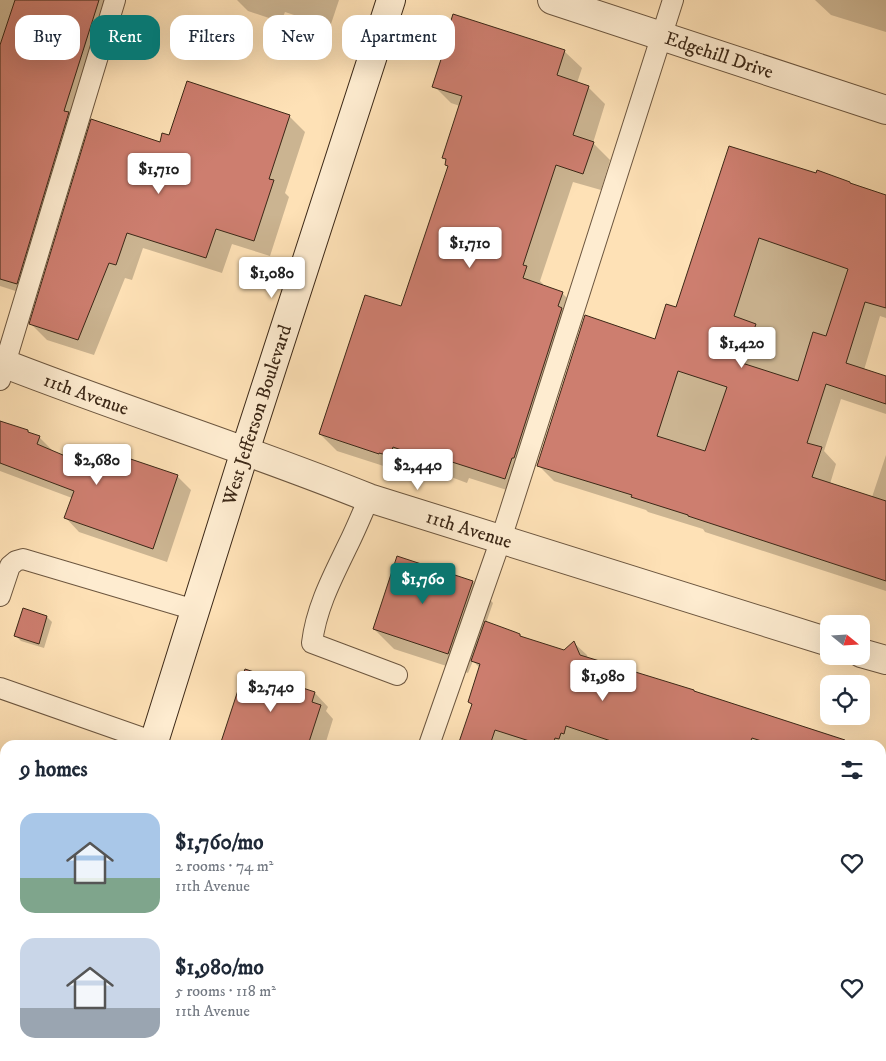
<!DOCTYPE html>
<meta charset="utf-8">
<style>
:root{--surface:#fff;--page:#f2f2f3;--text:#1f2937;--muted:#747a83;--accent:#0f766e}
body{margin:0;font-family:"IM FELL DW Pica",serif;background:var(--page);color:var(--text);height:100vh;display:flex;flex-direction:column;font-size:19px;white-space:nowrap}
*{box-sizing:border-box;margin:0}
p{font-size:16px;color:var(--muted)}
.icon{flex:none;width:28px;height:28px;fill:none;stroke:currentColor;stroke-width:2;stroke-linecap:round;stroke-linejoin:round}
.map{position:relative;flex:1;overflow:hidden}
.side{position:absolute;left:0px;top:740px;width:886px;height:321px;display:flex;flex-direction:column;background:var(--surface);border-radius:15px 15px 0 0;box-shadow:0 5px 20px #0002}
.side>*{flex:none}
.top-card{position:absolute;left:15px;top:15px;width:500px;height:45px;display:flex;gap:10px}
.needle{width:32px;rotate:108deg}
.buttons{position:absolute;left:820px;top:615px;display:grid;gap:10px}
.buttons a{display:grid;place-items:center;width:50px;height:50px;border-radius:10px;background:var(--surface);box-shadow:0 5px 20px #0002;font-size:25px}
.price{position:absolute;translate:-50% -42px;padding:0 11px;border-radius:5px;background:#fff;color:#222;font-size:16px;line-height:32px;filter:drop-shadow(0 1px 2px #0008)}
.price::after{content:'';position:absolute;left:50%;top:30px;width:15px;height:11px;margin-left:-8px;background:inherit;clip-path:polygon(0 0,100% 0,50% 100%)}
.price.active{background:var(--accent);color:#fff}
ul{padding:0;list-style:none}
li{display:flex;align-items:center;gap:15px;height:125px;padding:0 20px}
li span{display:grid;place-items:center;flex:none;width:140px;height:100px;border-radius:15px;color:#555}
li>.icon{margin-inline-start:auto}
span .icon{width:60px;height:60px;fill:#fffc;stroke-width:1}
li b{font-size:21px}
h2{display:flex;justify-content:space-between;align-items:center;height:60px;padding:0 20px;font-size:21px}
.chip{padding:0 18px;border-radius:15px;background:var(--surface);box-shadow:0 5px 20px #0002;font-size:18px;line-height:45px}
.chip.active{background:var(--accent);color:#fff}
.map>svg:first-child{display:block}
.shadow{fill:#0003}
.building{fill:#cd7e6f;stroke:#3c2817;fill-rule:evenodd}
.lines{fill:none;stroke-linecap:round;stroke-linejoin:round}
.service-casing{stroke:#6c563f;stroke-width:22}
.minor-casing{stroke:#6c563f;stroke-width:30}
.secondary-casing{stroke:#3c2817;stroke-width:30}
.service{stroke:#feecd0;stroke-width:20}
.minor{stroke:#feecd0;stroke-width:28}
.secondary{stroke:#feecd0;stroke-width:28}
.labels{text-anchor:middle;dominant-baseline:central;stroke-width:4;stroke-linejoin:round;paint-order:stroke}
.street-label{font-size:19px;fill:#3c2817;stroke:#feecd0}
</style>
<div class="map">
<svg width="886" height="1061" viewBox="0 0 886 1061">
<rect width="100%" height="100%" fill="#fee1b6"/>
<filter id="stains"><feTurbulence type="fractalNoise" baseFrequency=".004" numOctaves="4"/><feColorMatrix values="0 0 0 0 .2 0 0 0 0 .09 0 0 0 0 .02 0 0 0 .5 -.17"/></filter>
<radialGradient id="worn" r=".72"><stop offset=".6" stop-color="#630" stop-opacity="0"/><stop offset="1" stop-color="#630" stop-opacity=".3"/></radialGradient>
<!-- shadow -->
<g class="shadow">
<polygon points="0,0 117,0 28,295 0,286"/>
<polygon points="237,0 339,0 330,27 285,12 281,22 248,11"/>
<polygon points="815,0 886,0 886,32 831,15"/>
<polygon points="564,51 582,68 577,83 588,87 605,104 593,143 610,160 601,190 573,182 540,281 543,284 543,286 562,293 579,310 523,495 469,478 467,483 435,471 435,472 410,463 407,473 397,469 396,470 337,451 320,434 402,308 449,167 446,164 447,161 444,157 460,106 451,103 434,86"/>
<polygon points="289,116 305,132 285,193 289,197 270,256 232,244 222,273 143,248 132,280 125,278 94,355 47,340 31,324 160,143 170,137"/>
<polygon points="818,172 886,195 886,318 880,316 864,370 886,377 886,414 841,399 824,451 836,464 830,484 872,497 886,455 886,591 705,532 703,529 648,512 646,510 554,481 538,465 655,341 677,309 817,174"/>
<polygon points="0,429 28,431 31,434 39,437 53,451 84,465 177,476 191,490 167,562 79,532 66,518 72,498 0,471"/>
<polygon points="397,558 473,582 493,603 486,623 520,635 522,637 565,651 574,643 587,655 588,659 637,683 617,745 459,745 473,706 469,702 480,668 473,661 468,673 394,649 374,629"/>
<polygon points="47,617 52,622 44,648 21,641 16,636"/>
<polygon points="667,682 859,745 649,745"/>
<polygon points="315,693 328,707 326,711 333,719 325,745 222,745"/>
<polygon points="881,748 886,752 886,1061 777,1061 764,1056 881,1056"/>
<polygon points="0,773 5,776 5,829 0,826"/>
<polygon points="0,1009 5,1011 5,1056 25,1056 23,1061 0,1061"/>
<polygon points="198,1056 313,1056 316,1061 197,1061"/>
</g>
<!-- building -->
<g class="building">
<polygon points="15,0 99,0 64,111 69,112 17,284 0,279 0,45"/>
<polygon points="453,14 565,50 557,75 589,86 573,135 594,142 583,174 556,165 523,265 527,266 523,278 563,292 558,306 562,308 514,458 512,458 505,479 452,462 450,467 418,454 418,456 393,447 390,456 379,453 379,454 319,434 365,295 401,306 448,166 445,165 446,159 442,158 462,96 432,87 445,47 443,46"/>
<polygon points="187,81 290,115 269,179 274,180 254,241 216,229 206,258 127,233 116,265 109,263 78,340 29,324 91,119 160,142 162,133 169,135"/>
<path d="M729 146 816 173 817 170 850 182V183L886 195V308L865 302 846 363 886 376V404L826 384 807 443 822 447 812 477 886 501V581L688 516V515L631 497 632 495 537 466 585 315 655 339 666 304 676 307ZM759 238 848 269 826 336 813 332 798 381 742 363 756 324 734 316ZM678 371 727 387 705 451 657 436Z"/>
<polygon points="0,421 28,430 28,432 40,436 37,444 84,464 89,445 178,475 153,549 64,518 74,491 0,463"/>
<polygon points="397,556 473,581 448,654 373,629"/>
<polygon points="23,608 47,616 39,644 14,636"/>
<polygon points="485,621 515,632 520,634 520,636 564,650 574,641 580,655 694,690 694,691 845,740 844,745 774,745 752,738 749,745 623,745 566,726 564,734 561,733 559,739 555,738 553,745 542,745 495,730 490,745 458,745 472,704 468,702 480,664 471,661"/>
<polygon points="245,669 315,692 312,702 321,705 308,745 220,745"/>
</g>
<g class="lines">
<!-- service casing -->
<g class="service-casing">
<g id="service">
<polyline points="0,380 115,0"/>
<path d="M369 498C362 514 356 529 348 545 333 576 316 608 312 643L397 675"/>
<polyline points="0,596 10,566 16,561 23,559 195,610"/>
<polyline points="0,688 154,742"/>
<polyline points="429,745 501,539 673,0"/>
<polyline points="321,1061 322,1056"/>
</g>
</g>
<!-- minor casing -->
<g class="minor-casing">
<g id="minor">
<path id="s1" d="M552 0 886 110"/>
<path id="s2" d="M0 362C122 410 248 449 369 498L829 642"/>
<polyline points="861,653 886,660"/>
<polyline points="0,872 5,875"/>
<polyline points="490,1056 506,1061"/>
</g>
</g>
<!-- secondary casing -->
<g class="secondary-casing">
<g id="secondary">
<path id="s3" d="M153 745 245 451 391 0"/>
<polyline points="53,1061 54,1056"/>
</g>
</g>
<!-- service -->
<use href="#service" class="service"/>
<!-- minor -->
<use href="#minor" class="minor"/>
<!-- secondary -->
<use href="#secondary" class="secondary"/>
</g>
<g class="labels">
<!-- street labels -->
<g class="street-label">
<text stroke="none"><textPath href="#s1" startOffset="176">Edgehill Drive</textPath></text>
<text stroke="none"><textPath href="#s2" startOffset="92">11th Avenue</textPath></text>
<text stroke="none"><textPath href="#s3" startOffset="346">West Jefferson Boulevard</textPath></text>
<text stroke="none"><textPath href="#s2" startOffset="498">11th Avenue</textPath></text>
</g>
</g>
<rect width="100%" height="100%" filter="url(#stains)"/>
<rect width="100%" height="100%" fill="url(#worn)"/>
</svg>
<div class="buttons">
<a><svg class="needle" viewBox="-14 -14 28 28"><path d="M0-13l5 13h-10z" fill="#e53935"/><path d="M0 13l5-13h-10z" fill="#747a83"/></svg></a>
<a><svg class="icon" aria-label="locate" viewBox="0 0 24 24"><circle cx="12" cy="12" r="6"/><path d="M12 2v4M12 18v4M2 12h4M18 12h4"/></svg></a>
</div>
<b class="price" style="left:159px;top:195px">$1,710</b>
<b class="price" style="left:470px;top:269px">$1,710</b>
<b class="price" style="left:272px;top:299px">$1,080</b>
<b class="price" style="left:742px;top:369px">$1,420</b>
<b class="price" style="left:97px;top:486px">$2,680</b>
<b class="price" style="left:418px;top:491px">$2,440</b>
<b class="price active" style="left:423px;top:605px">$1,760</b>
<b class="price" style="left:603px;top:702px">$1,980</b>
<b class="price" style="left:271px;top:713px">$2,740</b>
<div class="top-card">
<a class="chip">Buy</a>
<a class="chip active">Rent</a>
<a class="chip">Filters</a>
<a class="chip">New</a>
<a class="chip">Apartment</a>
</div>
<section class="side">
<h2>9 homes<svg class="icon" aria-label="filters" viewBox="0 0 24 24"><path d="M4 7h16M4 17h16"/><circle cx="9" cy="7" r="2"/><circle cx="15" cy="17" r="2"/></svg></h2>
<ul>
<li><span style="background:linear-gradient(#a9c7e8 65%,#7fa58c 0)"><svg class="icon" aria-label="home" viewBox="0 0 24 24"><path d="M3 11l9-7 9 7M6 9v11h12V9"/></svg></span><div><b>$1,760/mo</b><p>2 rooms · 74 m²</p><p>11th Avenue</p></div><svg class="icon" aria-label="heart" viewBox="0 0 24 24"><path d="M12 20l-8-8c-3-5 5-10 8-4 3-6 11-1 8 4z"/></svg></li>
<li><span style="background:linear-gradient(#c9d6e8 70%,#9aa5b1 0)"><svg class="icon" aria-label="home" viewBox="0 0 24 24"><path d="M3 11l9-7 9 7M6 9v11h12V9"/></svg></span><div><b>$1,980/mo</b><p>5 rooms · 118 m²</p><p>11th Avenue</p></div><svg class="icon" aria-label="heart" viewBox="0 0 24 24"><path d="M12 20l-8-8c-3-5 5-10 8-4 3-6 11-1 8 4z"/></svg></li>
</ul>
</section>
</div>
